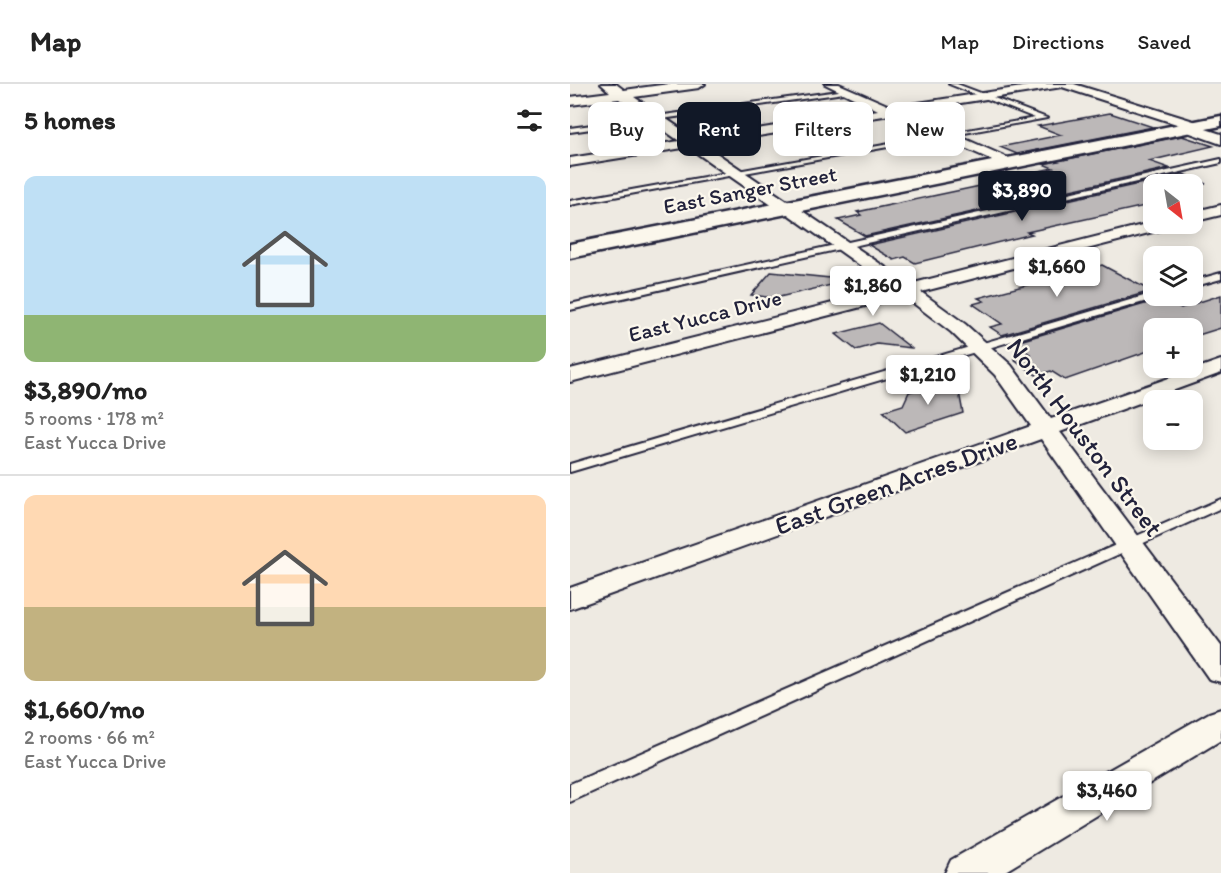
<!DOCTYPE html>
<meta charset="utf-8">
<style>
:root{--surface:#fff;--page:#f6f6f6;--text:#222;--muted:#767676;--line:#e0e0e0;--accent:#111827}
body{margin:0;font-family:Itim,sans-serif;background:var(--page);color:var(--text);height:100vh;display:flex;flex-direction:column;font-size:22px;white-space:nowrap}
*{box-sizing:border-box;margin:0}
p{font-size:20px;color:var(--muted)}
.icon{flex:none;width:33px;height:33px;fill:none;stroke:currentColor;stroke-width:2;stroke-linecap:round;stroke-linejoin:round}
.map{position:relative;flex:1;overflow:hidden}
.details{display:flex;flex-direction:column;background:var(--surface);width:570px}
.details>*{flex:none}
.guide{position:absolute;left:18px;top:18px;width:543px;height:54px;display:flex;gap:12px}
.needle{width:39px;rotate:149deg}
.fabs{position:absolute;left:573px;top:90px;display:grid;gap:12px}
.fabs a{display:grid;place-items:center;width:60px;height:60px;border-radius:12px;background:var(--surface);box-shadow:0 3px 15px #0003;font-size:30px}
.price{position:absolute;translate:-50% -51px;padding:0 14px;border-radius:6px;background:#fff;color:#222;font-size:20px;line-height:39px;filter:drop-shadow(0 2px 3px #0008)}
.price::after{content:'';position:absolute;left:50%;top:36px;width:18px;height:14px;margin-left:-9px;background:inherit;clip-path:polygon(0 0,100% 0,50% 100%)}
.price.selected{background:var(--accent);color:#fff}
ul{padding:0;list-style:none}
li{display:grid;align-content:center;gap:12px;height:318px;padding:0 24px}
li+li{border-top:2px solid var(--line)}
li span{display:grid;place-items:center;height:186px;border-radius:12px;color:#555}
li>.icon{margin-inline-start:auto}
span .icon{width:108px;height:108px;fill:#fffc;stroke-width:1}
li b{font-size:26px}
h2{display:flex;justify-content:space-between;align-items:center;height:72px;padding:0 24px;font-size:26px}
.chip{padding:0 21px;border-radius:12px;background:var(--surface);box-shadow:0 3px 15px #0003;font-size:21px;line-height:54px}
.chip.selected{background:var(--accent);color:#fff}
header{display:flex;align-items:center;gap:36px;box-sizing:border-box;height:84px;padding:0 30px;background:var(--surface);border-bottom:2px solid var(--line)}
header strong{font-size:28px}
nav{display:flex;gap:33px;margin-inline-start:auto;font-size:21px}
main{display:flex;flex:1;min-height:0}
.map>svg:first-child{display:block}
.building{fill:#bcb8b8;stroke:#22223b;stroke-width:1.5}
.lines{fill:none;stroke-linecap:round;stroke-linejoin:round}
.service-casing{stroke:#22223b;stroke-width:4}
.minor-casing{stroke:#22223b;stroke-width:4}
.tertiary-casing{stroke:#22223b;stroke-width:4}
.secondary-casing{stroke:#22223b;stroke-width:5}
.service{fill:#fbf7ec;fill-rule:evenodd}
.minor{fill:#fbf7ec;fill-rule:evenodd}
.tertiary{fill:#fbf7ec;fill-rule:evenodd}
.secondary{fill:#fbf7ec;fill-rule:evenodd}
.labels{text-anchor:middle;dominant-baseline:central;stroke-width:4.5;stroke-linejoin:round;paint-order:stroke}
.far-street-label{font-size:22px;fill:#22223b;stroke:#fbf7ec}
.street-label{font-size:26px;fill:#22223b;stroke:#fbf7ec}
</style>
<header>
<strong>Map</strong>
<nav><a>Map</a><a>Directions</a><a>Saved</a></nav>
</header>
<main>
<section class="details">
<h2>5 homes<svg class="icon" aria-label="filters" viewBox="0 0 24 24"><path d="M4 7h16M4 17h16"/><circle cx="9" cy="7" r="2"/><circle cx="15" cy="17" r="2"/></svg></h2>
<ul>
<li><span style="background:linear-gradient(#bfe0f5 75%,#8fb573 0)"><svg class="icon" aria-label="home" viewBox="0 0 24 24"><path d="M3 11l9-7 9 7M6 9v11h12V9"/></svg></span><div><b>$3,890/mo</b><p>5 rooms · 178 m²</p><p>East Yucca Drive</p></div></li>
<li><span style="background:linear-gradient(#ffd9b3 60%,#c2b280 0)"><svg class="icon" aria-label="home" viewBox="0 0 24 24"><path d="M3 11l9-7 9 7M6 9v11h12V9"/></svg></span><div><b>$1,660/mo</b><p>2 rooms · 66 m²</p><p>East Yucca Drive</p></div></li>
</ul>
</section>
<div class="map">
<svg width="651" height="789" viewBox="0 0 651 789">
<rect width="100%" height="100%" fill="#eeeae2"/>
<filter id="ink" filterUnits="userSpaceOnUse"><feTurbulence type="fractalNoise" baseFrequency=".0167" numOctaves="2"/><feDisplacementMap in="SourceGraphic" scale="12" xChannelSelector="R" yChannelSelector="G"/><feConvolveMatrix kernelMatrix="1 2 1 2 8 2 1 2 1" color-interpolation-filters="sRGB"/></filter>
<g filter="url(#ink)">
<!-- building -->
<g class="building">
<polygon points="540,29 583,43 447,70 430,63 491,51 468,42"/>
<polygon points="612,52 643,62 579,77 599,84 295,152 268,136 291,131 287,128 472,89 469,87 483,84 473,80"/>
<polygon points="613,90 636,100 584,100 584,120 457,148 462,150 345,179 335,173 324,176 299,161"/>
<polygon points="532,181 581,207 432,251 420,243 432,240 403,220 414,217 408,214"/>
<polygon points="201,188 270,195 270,199 205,214 181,211"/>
<polygon points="651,211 651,244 622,253 622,244 584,244 584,265 495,296 481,287 466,291 444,275 460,270 443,259 588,216 591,213 611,224"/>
<polygon points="309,239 341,264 307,260 286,266 266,250"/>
<polygon points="387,297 393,329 335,348 313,327 333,321 339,308 358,302 358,298"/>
</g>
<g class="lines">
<!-- service casing -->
<g class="service-casing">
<g id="service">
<polygon points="379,0 387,0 477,34 0,121 0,117 465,34"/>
<polygon points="276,6 274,9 0,48 0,44"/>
<polygon points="651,75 651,79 0,226 0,220"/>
<polygon points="651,189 651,195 622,203 622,197"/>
<polygon points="584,209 584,212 589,212 587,214 0,388 0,380"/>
<polygon points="651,415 651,424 0,718 0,700"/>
</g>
</g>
<!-- minor casing -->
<g class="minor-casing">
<g id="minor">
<polygon points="255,0 269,0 322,23 471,0 504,0 630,39 632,42 630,45 622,45 492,3 334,28 443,76 445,79 438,83 320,31 0,82 0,74 308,26"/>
<polygon points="217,118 222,120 340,200 584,138 604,140 602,143 351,208 395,240 441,281 481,335 651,276 651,289 490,348 651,562 651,598 639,595 471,355 0,525 0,504 461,342 425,291 381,248 334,212 0,298 0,285 322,204 212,126 209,123"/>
<polygon points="651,121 651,131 622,138 622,128"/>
<polygon points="651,625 651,656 432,789 375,789 381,776 639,629"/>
</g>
</g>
<!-- tertiary casing -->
<g class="tertiary-casing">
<g id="tertiary">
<polygon points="31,0 46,0 54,6 99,0 135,0 129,4 64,13 226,123 224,127 210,127 49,15 0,21 0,13 40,8"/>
<polygon points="617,39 651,50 651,60 612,46 610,43"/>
</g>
</g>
<!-- secondary casing -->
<g class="secondary-casing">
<polygon id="secondary" points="651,32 651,42 0,174 0,160"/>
</g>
<!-- service -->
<use href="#service" class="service"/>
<!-- minor -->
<use href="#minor" class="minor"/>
<!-- tertiary -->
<use href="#tertiary" class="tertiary"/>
<!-- secondary -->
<use href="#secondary" class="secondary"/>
</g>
</g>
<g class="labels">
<!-- far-street labels -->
<g class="far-street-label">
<text transform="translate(180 106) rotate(-11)">East Sanger Street</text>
<text transform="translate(135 232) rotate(-14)">East Yucca Drive</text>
</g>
<!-- street labels -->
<g class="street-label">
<text transform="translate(515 353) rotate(53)">North Houston Street</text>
<text transform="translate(326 399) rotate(-20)">East Green Acres Drive</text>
</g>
</g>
</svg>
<div class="fabs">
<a><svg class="needle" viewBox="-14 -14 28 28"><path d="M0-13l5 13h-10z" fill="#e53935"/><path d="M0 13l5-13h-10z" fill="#767676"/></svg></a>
<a><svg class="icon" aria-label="layers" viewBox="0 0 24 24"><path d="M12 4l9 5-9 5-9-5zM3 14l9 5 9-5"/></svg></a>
<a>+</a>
<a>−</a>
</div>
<b class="price selected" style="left:452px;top:138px">$3,890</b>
<b class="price" style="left:487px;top:214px">$1,660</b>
<b class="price" style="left:303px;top:233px">$1,860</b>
<b class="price" style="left:358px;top:322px">$1,210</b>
<b class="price" style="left:537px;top:738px">$3,460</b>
<div class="guide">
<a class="chip">Buy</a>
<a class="chip selected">Rent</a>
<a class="chip">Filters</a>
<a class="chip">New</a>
</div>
</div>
</main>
